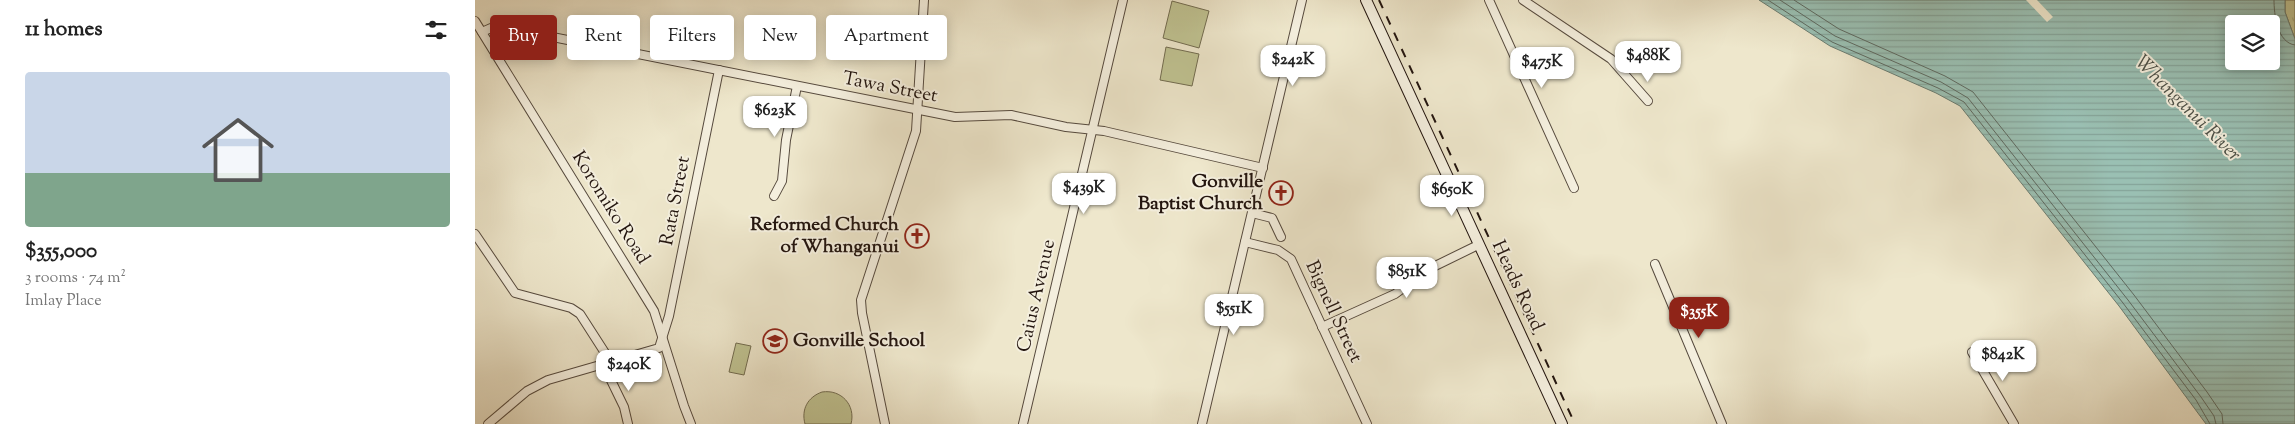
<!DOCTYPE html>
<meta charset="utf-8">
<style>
:root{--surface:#fff;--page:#f6f6f6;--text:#222;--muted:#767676;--accent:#8f2418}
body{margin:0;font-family:"Sorts Mill Goudy",serif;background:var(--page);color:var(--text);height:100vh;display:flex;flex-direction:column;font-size:19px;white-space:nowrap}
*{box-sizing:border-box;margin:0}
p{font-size:16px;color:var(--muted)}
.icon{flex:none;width:28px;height:28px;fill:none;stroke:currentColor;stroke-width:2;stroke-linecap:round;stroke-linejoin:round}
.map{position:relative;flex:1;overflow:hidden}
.drawer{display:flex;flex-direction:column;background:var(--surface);width:475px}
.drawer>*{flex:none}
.hud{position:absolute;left:15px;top:15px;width:475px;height:45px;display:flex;gap:10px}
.controls{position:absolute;left:1750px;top:15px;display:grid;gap:10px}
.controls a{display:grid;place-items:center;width:55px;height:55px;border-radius:5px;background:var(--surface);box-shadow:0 2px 12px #0003;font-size:25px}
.price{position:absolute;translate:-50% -42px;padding:0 11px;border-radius:10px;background:#fff;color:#222;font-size:16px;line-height:32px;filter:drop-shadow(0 1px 2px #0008)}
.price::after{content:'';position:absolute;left:50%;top:30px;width:15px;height:11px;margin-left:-8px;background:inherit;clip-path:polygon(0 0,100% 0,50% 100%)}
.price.current{background:var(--accent);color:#fff}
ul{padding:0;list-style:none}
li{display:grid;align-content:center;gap:10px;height:265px;padding:0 25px}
li span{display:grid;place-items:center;height:155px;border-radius:5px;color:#555}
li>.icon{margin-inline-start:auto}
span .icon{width:90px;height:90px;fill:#fffc;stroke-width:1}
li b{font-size:21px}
h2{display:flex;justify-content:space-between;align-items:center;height:60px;padding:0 25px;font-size:21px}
.chip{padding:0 18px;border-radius:5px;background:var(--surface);box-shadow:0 2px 12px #0003;font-size:18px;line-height:45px}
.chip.current{background:var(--accent);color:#fff}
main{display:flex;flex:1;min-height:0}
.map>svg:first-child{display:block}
.grass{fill:url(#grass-tufts);stroke:#726c50}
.pitch{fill:#c0c392;stroke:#726c50}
.water{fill:url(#water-rules);stroke:#6a7c71;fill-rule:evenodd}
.pier{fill:#eee7cc}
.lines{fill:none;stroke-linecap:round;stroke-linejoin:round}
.shore{stroke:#5e6a61;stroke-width:1}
.minor-casing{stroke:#564a3e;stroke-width:10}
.secondary-casing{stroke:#23150f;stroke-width:12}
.minor{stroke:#f4efde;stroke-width:8}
.secondary{stroke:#f4efde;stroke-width:10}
.rail{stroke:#23150f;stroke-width:2;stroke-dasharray:9 9;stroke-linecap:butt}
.labels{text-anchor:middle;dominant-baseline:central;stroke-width:4;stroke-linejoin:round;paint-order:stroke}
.street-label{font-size:19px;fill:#23150f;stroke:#f4efde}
.poi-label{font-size:19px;font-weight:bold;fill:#23150f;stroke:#f4efde;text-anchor:end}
.water-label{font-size:20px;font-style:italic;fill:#4d5148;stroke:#f4efde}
</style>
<main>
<section class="drawer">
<h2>11 homes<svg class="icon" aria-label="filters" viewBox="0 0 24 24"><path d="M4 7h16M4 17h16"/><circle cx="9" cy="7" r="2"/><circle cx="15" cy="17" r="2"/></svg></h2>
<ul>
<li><span style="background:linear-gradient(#c9d6e8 65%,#7fa58c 0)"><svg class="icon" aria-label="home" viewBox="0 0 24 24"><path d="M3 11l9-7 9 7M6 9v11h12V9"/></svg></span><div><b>$355,000</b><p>3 rooms · 74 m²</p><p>Imlay Place</p></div></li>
</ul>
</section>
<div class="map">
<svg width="1820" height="424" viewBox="0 0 1820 424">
<defs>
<pattern id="grass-tufts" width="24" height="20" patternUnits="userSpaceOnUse" patternTransform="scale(1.25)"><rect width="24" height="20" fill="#c0c392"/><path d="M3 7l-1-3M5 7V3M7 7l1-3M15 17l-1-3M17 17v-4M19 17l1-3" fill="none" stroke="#a5a77d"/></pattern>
<pattern id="water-rules" width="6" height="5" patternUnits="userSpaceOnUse" patternTransform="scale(1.25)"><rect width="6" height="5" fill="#9ac0b3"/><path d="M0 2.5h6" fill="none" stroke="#84a499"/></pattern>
</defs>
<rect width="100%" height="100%" fill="#eee7cc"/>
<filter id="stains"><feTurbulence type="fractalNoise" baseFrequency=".004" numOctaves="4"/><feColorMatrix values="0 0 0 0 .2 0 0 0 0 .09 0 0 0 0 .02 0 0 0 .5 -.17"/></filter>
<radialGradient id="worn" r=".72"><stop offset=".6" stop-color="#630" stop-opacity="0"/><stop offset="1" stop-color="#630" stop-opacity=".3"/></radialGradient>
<!-- grass -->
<polygon class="grass" points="1810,0 1820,0 1820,39 1810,12"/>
<!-- pitch -->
<g class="pitch">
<polygon points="697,1 734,11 724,48 688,38"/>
<polygon points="691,47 724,54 717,86 685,80"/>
<polygon points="261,343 276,346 269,375 254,372"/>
<path d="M347 392C366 389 381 405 376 424H330C326 409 333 397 347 392Z"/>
</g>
<!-- water -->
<path class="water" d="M1284 0H1810V12L1820 39V424H1731L1644 306 1485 106 1461 93 1355 46ZM1759 24H1796V61H1759Z"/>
<!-- pier -->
<polygon class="pier" points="1551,0 1562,0 1578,17 1572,22"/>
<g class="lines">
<!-- shore -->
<g class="shore">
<polyline points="1293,0 1357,42 1463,88 1489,102 1648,303 1721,400 1735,424"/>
<polyline points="1305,0 1360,36 1466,82 1493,98 1653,300 1726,397 1739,416 1741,424"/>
<polyline points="1319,0 1364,29 1470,76 1498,92 1659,295 1732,392 1747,414 1748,424"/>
<path d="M1799 0C1799 14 1802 43 1820 45"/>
</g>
<!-- minor casing -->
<g class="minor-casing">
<g id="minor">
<polyline points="1014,0 1099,188"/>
<polyline points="1048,0 1136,59 1173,101"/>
<polyline points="0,21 179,311 209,406 216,424"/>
<polyline points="7,32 16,28 27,27 480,117 536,115 591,127 629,131 788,168"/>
<polyline points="299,196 307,181 311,140 322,86"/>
<polyline points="777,213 797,218 806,237"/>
<polyline points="0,234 40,293 96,308 105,314 132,356 130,368 149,407 153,424"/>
<polyline points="770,242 803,250 816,259 892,424"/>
<polyline points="1180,264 1247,424"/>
<polyline points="847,327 920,294 954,269 1003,245"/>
<polyline points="1497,352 1539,424"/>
<polyline points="13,424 52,391 73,380 184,348 194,316 244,70"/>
<polyline points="410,424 387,313 386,300 441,131 449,0"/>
<polyline points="548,424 648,0"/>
<polyline points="727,424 827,0"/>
</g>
</g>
<!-- secondary casing -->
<g class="secondary-casing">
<polyline id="secondary" points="891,0 1087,424"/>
</g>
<!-- minor -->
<use href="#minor" class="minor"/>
<!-- secondary -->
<use href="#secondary" class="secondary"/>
<!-- rail -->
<polyline class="rail" points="904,0 1100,424"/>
</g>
<!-- icons -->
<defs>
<g id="church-ring" transform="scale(1.25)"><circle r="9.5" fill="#f4efde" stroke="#8f2418" stroke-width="1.5"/><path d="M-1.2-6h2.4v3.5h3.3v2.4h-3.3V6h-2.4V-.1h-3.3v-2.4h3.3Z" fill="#8f2418"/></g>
<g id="school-ring" transform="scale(1.25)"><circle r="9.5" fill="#f4efde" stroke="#8f2418" stroke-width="1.5"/><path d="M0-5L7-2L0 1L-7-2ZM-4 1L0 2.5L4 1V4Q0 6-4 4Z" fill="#8f2418"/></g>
</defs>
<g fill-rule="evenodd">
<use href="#church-ring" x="806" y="193"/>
<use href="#church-ring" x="442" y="236"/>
<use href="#school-ring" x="300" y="341"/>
</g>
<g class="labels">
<!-- street labels -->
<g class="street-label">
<text transform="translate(415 88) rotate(11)">Tawa Street</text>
<text transform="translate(201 201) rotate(-79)">Rata Street</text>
<text transform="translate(135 208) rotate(58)">Koromiko Road</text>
<text transform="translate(1042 286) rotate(65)">Heads Road</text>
<text transform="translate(562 296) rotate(-77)">Caius Avenue</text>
<text transform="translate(858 312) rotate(65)">Bignell Street</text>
</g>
<!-- poi labels -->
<g class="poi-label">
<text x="788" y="182">Gonville<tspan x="788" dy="22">Baptist Church</tspan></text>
<text x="424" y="225">Reformed Church<tspan x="424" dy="22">of Whanganui</tspan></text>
<text x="318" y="341" text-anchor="start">Gonville School</text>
</g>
<!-- water labels -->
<g class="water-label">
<text transform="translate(1712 109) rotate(45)">Whanganui River</text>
</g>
</g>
<rect width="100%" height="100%" filter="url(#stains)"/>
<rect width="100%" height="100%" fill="url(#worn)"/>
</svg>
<div class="controls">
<a><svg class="icon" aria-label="layers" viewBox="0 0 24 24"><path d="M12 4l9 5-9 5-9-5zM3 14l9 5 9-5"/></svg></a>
</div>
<b class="price" style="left:1173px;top:83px">$488K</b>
<b class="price" style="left:818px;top:87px">$242K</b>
<b class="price" style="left:1067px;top:89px">$475K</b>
<b class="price" style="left:300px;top:138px">$623K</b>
<b class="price" style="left:609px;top:215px">$439K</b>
<b class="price" style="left:977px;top:217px">$650K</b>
<b class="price" style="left:932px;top:299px">$851K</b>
<b class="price" style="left:759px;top:336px">$551K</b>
<b class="price current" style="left:1224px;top:339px">$355K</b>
<b class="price" style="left:1528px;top:382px">$842K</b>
<b class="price" style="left:154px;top:392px">$240K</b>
<div class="hud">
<a class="chip current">Buy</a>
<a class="chip">Rent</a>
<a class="chip">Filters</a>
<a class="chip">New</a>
<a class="chip">Apartment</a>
</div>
</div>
</main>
